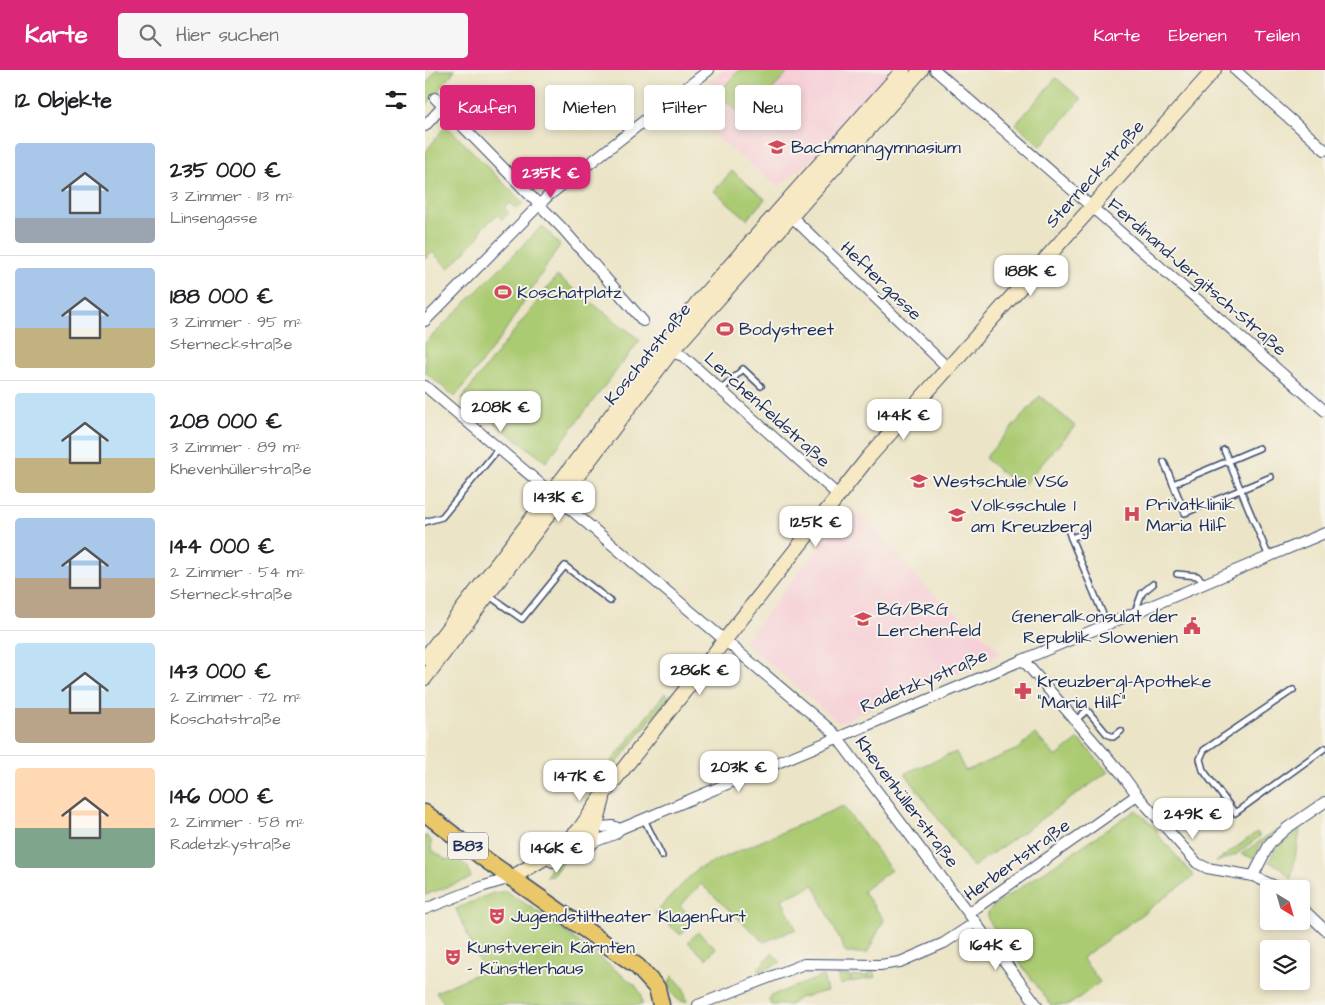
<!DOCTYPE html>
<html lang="de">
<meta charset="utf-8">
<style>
:root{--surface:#fff;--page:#f6f6f6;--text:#202124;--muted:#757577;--line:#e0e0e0;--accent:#db2777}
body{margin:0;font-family:"Architects Daughter",sans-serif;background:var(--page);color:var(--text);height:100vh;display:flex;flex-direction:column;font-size:19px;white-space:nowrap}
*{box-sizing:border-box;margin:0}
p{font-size:16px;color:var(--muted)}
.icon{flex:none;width:28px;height:28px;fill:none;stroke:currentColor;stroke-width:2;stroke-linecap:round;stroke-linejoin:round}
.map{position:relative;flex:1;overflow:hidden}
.sheet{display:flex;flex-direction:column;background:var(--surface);width:425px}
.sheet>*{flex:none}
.top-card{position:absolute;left:15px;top:15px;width:475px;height:45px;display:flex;gap:10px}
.needle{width:32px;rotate:143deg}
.fabs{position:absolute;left:835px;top:810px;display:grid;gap:10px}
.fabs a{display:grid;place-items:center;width:50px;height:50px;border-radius:5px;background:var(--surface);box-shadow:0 2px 8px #0003;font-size:25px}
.price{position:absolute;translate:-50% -42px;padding:0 11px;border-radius:10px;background:#fff;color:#222;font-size:16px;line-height:32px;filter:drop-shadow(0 1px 2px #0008)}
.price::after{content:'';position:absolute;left:50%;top:30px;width:15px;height:11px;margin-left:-8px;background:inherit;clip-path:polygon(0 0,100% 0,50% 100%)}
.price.selected{background:var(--accent);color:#fff}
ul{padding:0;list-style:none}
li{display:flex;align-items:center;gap:15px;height:125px;padding:0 15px}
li+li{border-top:1px solid var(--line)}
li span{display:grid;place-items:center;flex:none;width:140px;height:100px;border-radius:5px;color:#555}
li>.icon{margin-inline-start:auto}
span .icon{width:60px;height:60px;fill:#fffc;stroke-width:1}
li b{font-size:21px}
h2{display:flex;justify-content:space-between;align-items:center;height:60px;padding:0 15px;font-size:21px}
.chip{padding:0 18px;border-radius:5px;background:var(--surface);box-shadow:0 2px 8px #0003;font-size:18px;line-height:45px}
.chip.selected{background:var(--accent);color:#fff}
header{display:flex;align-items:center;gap:30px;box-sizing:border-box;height:70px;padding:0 25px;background:var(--accent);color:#fff}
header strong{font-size:24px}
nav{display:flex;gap:28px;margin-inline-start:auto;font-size:18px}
.search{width:350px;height:45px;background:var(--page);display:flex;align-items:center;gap:12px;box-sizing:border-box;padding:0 18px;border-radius:5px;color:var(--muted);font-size:19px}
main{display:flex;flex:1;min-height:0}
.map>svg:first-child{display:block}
.built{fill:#f6cfd7}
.green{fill:#abcb72;stroke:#637d68}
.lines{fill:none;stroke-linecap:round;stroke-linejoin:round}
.lane-casing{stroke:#3a4a6e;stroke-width:8}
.street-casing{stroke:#3a4a6e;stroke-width:12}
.secondary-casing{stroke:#3a4a6e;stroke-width:16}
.primary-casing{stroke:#3a4a6e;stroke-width:19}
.lane{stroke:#fff;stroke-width:5}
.street{stroke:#fff;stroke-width:10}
.secondary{stroke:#f7e9c3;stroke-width:14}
.primary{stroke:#eac769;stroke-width:16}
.labels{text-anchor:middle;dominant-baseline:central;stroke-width:4;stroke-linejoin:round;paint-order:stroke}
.shield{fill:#f7f3e8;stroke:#5d6a87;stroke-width:1}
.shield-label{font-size:16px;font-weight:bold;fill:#1b2f5e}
.poi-label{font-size:18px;fill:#1b2f5e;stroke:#f7f3e8;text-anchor:start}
.street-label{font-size:18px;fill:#1b2f5e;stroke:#f7f3e8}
</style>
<header>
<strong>Karte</strong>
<div class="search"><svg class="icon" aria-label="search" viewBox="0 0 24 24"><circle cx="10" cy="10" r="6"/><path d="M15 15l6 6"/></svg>Hier suchen</div>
<nav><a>Karte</a><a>Ebenen</a><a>Teilen</a></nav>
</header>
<main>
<section class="sheet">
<h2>12 Objekte<svg class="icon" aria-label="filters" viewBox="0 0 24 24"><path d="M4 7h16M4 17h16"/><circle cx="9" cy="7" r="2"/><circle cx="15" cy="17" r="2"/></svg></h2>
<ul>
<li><span style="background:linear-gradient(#a9c7e8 75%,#9aa5b1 0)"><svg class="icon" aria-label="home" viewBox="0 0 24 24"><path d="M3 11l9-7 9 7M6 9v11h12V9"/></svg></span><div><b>235 000 €</b><p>3 Zimmer · 113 m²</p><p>Linsengasse</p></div></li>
<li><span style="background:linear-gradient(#a9c7e8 60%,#c2b280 0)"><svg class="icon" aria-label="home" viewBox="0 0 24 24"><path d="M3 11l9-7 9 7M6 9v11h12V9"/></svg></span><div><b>188 000 €</b><p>3 Zimmer · 95 m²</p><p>Sterneckstraße</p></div></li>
<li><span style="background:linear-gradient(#bfe0f5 65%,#c2b280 0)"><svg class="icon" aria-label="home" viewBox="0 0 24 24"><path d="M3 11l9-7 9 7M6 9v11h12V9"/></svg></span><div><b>208 000 €</b><p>3 Zimmer · 89 m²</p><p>Khevenhüllerstraße</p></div></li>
<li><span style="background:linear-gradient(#a9c7e8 60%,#b9a48a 0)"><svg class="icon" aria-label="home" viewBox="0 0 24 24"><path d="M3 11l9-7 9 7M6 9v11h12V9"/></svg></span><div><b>144 000 €</b><p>2 Zimmer · 54 m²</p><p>Sterneckstraße</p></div></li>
<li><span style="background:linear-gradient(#bfe0f5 65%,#b9a48a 0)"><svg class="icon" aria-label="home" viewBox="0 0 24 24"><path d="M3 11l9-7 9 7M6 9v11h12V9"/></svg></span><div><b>143 000 €</b><p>2 Zimmer · 72 m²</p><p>Koschatstraße</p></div></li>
<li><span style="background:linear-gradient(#ffd9b3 60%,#7fa58c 0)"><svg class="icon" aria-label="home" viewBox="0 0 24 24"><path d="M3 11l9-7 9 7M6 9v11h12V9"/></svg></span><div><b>146 000 €</b><p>2 Zimmer · 58 m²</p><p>Radetzkystraße</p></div></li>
</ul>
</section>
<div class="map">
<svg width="900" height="935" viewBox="0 0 900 935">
<rect width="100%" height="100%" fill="#f7f3e8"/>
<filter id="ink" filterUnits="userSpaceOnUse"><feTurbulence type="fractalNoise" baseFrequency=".02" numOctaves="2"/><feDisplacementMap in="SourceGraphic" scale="10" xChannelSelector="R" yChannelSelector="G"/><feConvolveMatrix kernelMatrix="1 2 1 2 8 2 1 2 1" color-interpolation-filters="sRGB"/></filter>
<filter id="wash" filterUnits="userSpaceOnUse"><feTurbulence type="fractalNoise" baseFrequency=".0096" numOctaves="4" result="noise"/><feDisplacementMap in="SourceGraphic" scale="20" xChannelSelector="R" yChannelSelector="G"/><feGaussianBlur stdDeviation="1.12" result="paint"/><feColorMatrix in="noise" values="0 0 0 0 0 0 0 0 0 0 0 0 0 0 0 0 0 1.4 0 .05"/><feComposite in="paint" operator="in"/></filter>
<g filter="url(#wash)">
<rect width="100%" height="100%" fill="#ebe4c6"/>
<!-- built -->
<g class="built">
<polygon points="298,0 493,0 353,117 255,38"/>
<polygon points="423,439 426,439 449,457 498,514 573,579 575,584 414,653 319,572"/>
</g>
<!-- green -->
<g class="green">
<polygon points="11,0 30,0 0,37 0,16"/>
<polygon points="314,0 361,0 363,2 321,49 293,24"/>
<polygon points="631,8 656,29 616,76 591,54"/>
<polygon points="21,55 98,133 91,139 85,133 79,138 84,143 77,150 72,145 57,158 54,167 24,198 7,182 0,189 0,83"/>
<polygon points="307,101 340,129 322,149 289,121"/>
<polygon points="117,156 135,175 74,270 30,327 0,302 0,273"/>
<polygon points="132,206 215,270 121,392 37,328"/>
<polygon points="615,326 650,356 595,419 560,388"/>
<polygon points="240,623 244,626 169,723 168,731 165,732 159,727"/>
<polygon points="610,664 631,687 654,669 683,702 548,797 480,703 531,682 540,701 593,679"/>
<polygon points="418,736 466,800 438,821 459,850 442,883 421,883 389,815 357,829 371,859 339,872 276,814 255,836 270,850 256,865 230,843 272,799"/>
<polygon points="711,740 732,760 732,764 769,806 657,888 675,912 644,935 626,935 567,855 563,849 563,842 568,836"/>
<polygon points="874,758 875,761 866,809 855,797 844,792 852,775 854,776 871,764 870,761"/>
<polygon points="851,760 852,762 836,774 829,788 816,784"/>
<polygon points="832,762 835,766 810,785 791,792"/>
<polygon points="0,765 6,770 6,779 21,790 31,788 43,797 46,808 0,825"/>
<polygon points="139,791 128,806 121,807 126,798"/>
<polygon points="81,821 122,848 210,915 216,924 217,935 21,935 11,922 58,901 31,839 68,823"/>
<polygon points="273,862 291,878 281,889 263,872"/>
<polygon points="347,883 356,892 335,902 332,900"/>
<polygon points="413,899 414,906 425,906 425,912 415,915 411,900"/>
<polygon points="444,899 449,900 451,907 427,912 426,906 444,906"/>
<path d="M248 906 258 917 262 931C250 933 247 922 244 912Z"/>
<polygon points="398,906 402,921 374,928 365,935 346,935 344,929 345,926"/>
</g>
</g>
<g filter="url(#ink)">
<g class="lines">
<!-- lane casing -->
<g class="lane-casing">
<g id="lane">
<polyline points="296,320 318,299 336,316"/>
<polyline points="799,380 844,487"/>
<polyline points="739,392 760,443 846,407"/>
<polyline points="748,414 834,378"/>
<polyline points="0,452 17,447 74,378"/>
<polyline points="642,457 646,468"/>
<polyline points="654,465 646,468 682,554"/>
<polyline points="752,504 772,506 780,513"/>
<polyline points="63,525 97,549 140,496 185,531"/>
<polyline points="710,542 717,523 728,514"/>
<polyline points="868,620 779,680 775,689 778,700 810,743 900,678"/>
<polyline points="651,650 662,640 682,664 688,667 696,661"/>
<polyline points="219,749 237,786"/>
</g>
</g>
<!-- street casing -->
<g class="street-casing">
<g id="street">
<polyline points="510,0 900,341"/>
<polyline points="810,0 900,80"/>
<polyline points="10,28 138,159 218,251"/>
<polyline points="0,56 18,36"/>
<polyline points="366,146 524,299"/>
<polyline points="0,251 123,126 284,0"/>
<polyline points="246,282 258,286 413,425"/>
<polyline points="0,316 408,662 612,935"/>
<polyline points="598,590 696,703 712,725 772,793 782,798 828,806 856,819"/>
<polyline points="164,758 188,756 195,759"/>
<polyline points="166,773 190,764 195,759 900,463"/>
<polyline points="828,806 845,773 862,758 900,732"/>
<polyline points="876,837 900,860"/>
<polyline points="0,839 59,816 86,808"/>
<polyline points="544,843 712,725"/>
<polyline points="273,935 379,894 455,895 475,892 519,873 551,852"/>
</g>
</g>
<!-- secondary casing -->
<g class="secondary-casing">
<g id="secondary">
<polyline points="0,588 272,233 478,0"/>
<polyline points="0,608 246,282 496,0"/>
<polyline points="128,790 166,773 178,729"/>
<polyline points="86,808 135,779 154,760 181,721 443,388 789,0"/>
</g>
</g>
<!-- primary casing -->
<g class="primary-casing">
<polyline id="primary" points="0,743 61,790 212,896 232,918 236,935"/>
</g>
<!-- lane -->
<use href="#lane" class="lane"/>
<!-- street -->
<use href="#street" class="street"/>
<!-- secondary -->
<use href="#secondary" class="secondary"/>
<!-- primary -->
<use href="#primary" class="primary"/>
</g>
</g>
<!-- icons -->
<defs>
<g id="school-bare" transform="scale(1.35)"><path d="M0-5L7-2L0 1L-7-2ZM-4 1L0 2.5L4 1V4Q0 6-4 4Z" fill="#d1495b" stroke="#f7f3e8" stroke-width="2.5" paint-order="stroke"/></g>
<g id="stadium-bare" transform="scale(1.35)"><path d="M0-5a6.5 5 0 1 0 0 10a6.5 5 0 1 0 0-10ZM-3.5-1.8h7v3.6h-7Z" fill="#d1495b" stroke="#f7f3e8" stroke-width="2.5" paint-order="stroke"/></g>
<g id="hospital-bare" transform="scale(1.35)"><path d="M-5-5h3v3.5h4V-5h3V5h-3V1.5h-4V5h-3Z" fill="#d1495b" stroke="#f7f3e8" stroke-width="2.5" paint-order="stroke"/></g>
<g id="civic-bare" transform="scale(1.35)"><path d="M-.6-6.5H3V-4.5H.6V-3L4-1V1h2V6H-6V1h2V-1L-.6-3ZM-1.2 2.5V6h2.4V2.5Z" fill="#d1495b" stroke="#f7f3e8" stroke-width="2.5" paint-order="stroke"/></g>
<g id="pharmacy-bare" transform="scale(1.35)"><path d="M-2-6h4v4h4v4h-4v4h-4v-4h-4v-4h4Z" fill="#d1495b" stroke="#f7f3e8" stroke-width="2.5" paint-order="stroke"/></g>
<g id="theatre-bare" transform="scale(1.35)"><path d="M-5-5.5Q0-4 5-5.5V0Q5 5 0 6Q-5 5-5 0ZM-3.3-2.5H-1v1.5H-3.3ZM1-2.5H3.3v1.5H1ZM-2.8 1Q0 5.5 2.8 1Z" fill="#d1495b" stroke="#f7f3e8" stroke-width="2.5" paint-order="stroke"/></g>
</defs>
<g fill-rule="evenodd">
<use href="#school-bare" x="352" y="77"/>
<use href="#stadium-bare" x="78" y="222"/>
<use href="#stadium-bare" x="300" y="259"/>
<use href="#school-bare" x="494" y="411"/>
<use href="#hospital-bare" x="707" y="444"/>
<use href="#school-bare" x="532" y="445"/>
<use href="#school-bare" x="438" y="549"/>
<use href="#civic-bare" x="767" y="556"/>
<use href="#pharmacy-bare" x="598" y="621"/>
<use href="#theatre-bare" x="72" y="846"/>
<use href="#theatre-bare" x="28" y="887"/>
</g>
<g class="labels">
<!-- shield labels -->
<rect class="shield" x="23" y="762.5" width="40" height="27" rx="4"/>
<g class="shield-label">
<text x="43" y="776">B83</text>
</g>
<!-- poi labels -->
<g class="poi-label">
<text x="366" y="77">Bachmanngymnasium</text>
<text x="92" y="222">Koschatplatz</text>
<text x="314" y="259">Bodystreet</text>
<text x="508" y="411">Westschule VS6</text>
<text x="721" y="434">Privatklinik<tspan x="721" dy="21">Maria Hilf</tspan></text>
<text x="546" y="435">Volksschule 1<tspan x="546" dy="21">am Kreuzbergl</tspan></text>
<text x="452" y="539">BG/BRG<tspan x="452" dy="21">Lerchenfeld</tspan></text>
<text x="753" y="546" text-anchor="end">Generalkonsulat der<tspan x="753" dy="21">Republik Slowenien</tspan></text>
<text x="612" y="611">Kreuzbergl-Apotheke<tspan x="612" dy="21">"Maria Hilf"</tspan></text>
<text x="86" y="846">Jugendstiltheater Klagenfurt</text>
<text x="42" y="877">Kunstverein Kärnten<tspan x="42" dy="21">- Künstlerhaus</tspan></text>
</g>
<!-- street labels -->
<g class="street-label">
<text transform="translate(670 104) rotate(-48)">Sterneckstraße</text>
<text transform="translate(772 207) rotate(41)">Ferdinand-Jergitsch-Straße</text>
<text transform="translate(456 211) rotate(44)">Heftergasse</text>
<text transform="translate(223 284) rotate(-51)">Koschatstraße</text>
<text transform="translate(342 340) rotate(42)">Lerchenfeldstraße</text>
<text transform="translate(499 611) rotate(-23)">Radetzkystraße</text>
<text transform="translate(482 732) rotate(53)">Khevenhüllerstraße</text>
<text transform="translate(592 790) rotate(-36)">Herbertstraße</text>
</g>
</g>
</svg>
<div class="fabs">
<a><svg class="needle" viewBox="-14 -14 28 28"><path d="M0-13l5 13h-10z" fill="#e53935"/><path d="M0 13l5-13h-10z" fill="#757577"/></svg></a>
<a><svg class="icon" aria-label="layers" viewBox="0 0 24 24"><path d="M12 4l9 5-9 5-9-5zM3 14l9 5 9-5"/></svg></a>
</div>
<b class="price selected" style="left:126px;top:129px">235K €</b>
<b class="price" style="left:606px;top:227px">188K €</b>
<b class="price" style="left:76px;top:363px">208K €</b>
<b class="price" style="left:479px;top:371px">144K €</b>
<b class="price" style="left:134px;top:453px">143K €</b>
<b class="price" style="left:391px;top:478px">125K €</b>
<b class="price" style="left:275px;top:626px">286K €</b>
<b class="price" style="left:314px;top:723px">203K €</b>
<b class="price" style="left:155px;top:732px">147K €</b>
<b class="price" style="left:768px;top:770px">249K €</b>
<b class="price" style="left:132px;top:804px">146K €</b>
<b class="price" style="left:571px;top:901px">164K €</b>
<div class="top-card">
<a class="chip selected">Kaufen</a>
<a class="chip">Mieten</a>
<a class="chip">Filter</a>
<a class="chip">Neu</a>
</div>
</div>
</main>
